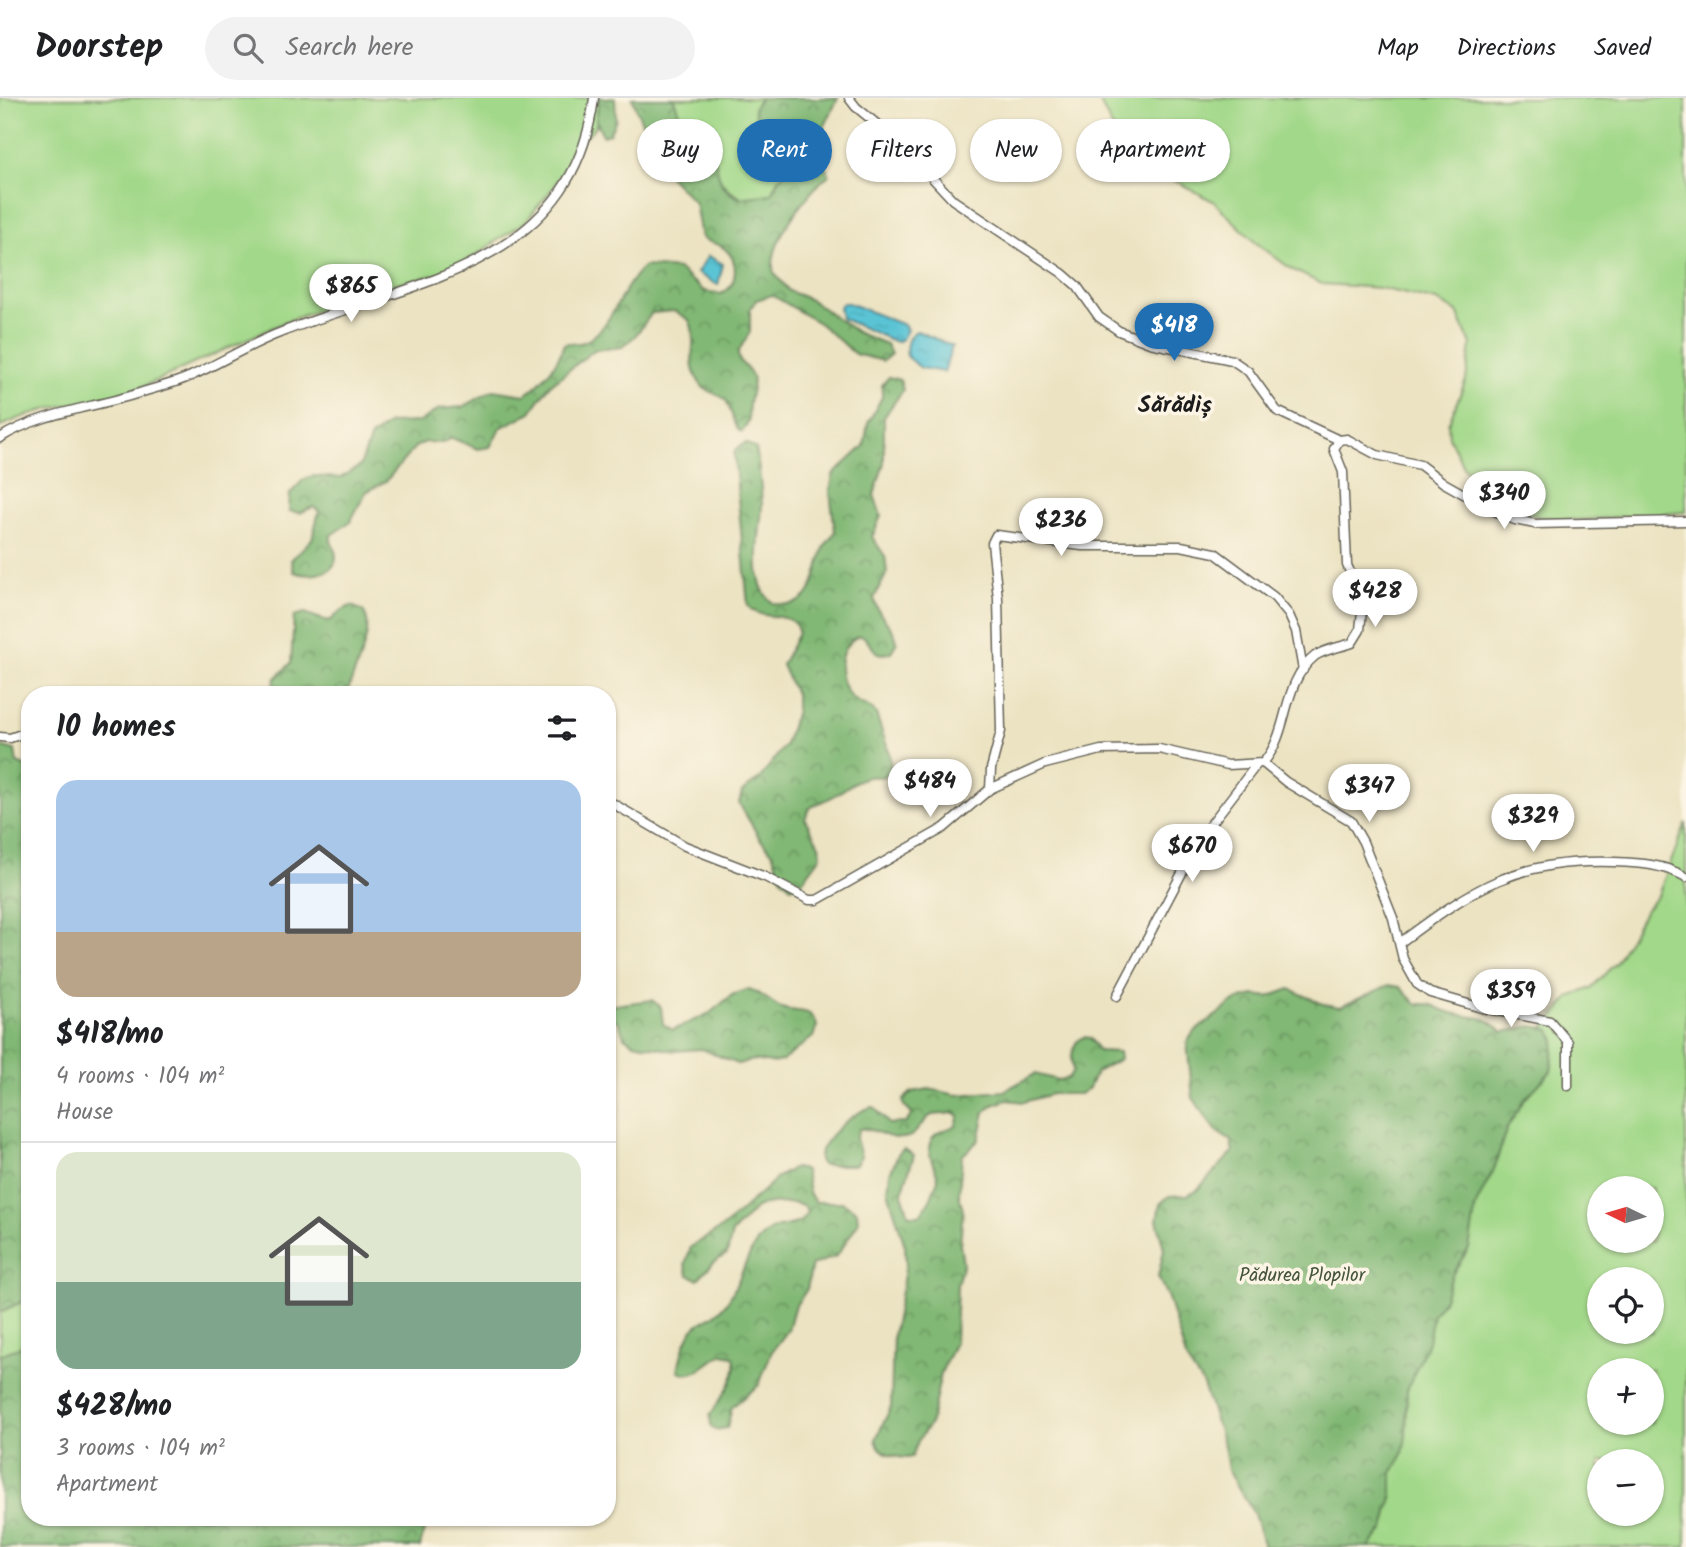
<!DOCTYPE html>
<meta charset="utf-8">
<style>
:root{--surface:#fff;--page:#f2f2f2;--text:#202124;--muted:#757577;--line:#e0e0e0;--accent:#1f6fb2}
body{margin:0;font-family:Kalam,sans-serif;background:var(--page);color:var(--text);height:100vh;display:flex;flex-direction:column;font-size:26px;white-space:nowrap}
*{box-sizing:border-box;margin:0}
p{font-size:23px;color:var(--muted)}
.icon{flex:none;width:38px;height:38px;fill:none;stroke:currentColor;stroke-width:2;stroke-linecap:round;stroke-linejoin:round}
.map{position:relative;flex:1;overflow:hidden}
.panel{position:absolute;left:21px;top:588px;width:595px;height:840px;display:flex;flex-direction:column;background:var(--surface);border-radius:28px;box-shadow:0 2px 5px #0004}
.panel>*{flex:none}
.top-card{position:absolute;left:637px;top:21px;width:665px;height:63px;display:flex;gap:14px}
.needle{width:46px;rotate:275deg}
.tools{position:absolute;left:1587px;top:1078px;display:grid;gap:14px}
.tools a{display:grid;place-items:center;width:77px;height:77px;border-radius:50%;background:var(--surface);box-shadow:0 2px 5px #0004;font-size:35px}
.price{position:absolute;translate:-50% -60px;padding:0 16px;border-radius:24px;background:#fff;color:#222;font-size:23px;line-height:46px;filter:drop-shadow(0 2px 4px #0008)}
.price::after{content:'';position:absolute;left:50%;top:42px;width:21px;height:16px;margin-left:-10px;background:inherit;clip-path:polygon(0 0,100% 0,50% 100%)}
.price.current{background:var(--accent);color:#fff}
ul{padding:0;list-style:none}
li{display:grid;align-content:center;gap:14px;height:371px;padding:0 35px}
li+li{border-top:2px solid var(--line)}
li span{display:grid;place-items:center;height:217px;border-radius:21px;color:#555}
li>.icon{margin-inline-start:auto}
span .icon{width:126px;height:126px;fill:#fffc;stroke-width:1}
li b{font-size:30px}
h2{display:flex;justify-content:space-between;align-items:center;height:84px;padding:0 35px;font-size:30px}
.chip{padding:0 24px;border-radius:32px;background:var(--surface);box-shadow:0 2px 5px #0004;font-size:24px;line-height:63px}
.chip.current{background:var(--accent);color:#fff}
header{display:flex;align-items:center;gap:42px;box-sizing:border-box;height:98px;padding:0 35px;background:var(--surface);border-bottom:2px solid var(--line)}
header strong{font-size:33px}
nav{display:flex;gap:38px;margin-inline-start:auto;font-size:24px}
.search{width:490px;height:63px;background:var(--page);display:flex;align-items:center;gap:18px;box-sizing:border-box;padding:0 24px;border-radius:38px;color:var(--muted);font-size:26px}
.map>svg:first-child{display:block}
.green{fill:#a2d889;stroke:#5f7a52;stroke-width:2;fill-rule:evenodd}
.forest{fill:url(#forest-crowns);stroke:#4e6a48;stroke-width:2}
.water{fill:url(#water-ripples);stroke:#3b7078;stroke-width:2}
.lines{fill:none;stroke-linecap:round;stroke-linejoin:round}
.minor-casing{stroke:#656256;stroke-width:11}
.minor{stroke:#fff;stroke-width:8}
.labels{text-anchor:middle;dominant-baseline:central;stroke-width:7;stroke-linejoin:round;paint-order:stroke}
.park-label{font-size:19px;fill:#44543d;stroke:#fcf5e5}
.quarter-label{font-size:23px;font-weight:bold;fill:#1c1c1c;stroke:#fcf5e5}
</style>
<header>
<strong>Doorstep</strong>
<div class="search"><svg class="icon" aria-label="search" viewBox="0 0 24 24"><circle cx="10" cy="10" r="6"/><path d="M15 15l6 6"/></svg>Search here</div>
<nav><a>Map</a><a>Directions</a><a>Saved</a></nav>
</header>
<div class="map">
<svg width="1686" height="1449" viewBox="0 0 1686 1449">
<defs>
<pattern id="forest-crowns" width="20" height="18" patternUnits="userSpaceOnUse" patternTransform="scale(1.75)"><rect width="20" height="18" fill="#81b875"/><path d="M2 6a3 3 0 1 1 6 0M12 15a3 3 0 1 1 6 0" fill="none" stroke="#69955f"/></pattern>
<pattern id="water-ripples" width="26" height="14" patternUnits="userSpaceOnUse" patternTransform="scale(1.75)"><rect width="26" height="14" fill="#5ac4d5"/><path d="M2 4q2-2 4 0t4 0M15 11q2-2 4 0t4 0" fill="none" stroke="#4ea8b6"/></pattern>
</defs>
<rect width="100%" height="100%" fill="#fcf5e5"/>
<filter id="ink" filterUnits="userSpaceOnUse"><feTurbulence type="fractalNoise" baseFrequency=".0143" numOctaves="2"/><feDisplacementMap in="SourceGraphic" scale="14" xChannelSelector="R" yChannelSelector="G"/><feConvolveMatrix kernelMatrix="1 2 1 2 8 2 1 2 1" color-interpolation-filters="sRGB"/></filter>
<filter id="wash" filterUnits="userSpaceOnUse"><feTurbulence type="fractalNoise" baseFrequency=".00686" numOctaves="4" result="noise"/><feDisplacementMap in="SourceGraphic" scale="28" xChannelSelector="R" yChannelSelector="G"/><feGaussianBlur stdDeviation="1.57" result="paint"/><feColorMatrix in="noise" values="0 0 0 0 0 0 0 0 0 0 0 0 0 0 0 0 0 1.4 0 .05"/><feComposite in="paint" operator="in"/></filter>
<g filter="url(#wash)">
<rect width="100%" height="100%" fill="#ece3c2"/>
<!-- green -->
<g class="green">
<path d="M0 0H599L596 28 582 42 553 90 526 123 470 161 439 176 395 186 287 223 140 290C93 306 45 305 0 329Z"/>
<path d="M673 0H761L757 4 765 41C792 57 800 42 823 32L824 66 778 80 771 96C743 106 731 99 716 75V64L704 46C679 39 683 21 673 0Z"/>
<polygon points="1098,0 1686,0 1686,414 1578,422 1540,419 1508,409 1488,396 1464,370 1449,339 1448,326 1466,282 1471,247 1457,214 1437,203 1380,190 1322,186 1291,171 1255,144 1213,103 1151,70 1111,27"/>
<path d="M1686 725V1449H1369L1384 1431 1392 1398V1375L1400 1361 1406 1337 1407 1292 1433 1216 1443 1203 1453 1175 1469 1150 1475 1108 1494 1071 1506 1032 1524 1002 1551 973 1555 940 1544 929 1570 899 1591 890 1616 865 1644 814 1658 797ZM1600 1090H1652V1143H1600ZM1600 1181H1652V1234H1600ZM1600 1272H1652V1325H1600ZM1600 1363H1652V1416H1600Z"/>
<polygon points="30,1200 30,1245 0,1257 0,1214"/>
</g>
<!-- forest -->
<g class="forest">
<polygon points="599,0 615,0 616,21 609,36 603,38 596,22"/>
<path d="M632 0H673C688 30 672 35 709 48 722 66 711 88 739 100L771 96 785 72 824 66 829 77C808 93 766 148 774 175L789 193 811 202 858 235 886 246 891 256 883 263 855 256 820 226 772 197 756 202 750 212V234L738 254C738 267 747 267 752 278 756 288 745 307 749 322L742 334 738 332 726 302C719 295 709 296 702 288 682 263 701 246 689 222L675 213 652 215 635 238 622 249 594 252 549 288 531 314 500 330 490 349 478 351 452 340 442 345 425 344 415 349 386 383 366 394 350 424 331 437C329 446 336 450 336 459 336 478 306 479 294 474L291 462 312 441 319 413 313 409 300 415 289 413 290 396 303 382 313 378 340 380 360 368 371 339 390 325 419 324 439 311 463 309 493 292 525 297C543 283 557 268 564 246 571 243 577 247 584 244 612 232 621 187 645 168L678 171 704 193 721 196C738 188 739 164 726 152 719 144 709 146 701 139L695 105 647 55 643 27Z"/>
<polygon points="761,0 838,0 823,32 798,47 775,47 765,41 756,26 754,9"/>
<path d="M889 279 900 282 903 292 884 319V365L874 397 881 418 872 439 885 458 887 475 874 500C877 520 895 528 897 544L891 554C876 560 873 549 864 539L859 538C835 548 835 584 853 601 861 608 870 606 876 616L889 654 891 671 883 679C860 676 853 686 835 697 827 703 817 704 809 711L805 721 819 747 821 758 801 785 791 789 782 781 772 754 760 741 739 705 742 694 760 680 785 647 796 613V598L782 567 798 535C797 511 761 525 748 508L734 356 736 351 746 345 756 351C759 368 761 388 762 405 762 432 747 485 773 505 814 514 814 480 823 453 825 445 831 441 835 434L830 394 833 377 864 348 868 325 882 299V287Z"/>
<path d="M351 508 362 512C379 530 351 577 347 597H284L274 587 275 581 291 565 294 518 305 515C344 531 323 518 351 508Z"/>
<polygon points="0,648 15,652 17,665 30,670 30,1200 0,1214"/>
<path d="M1389 887 1400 889 1416 906C1439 905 1434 910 1452 915 1478 923 1479 912 1503 934L1532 928 1549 931 1555 940 1551 973 1524 1002 1506 1032 1494 1071 1476 1107 1469 1150 1453 1175 1443 1203 1433 1216 1428 1244 1407 1292 1406 1338 1403 1356 1392 1375V1398L1384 1431 1369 1449H1264L1254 1416 1228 1372 1224 1348 1203 1287 1187 1263 1168 1200 1158 1179 1164 1151 1157 1122 1160 1106 1169 1098 1187 1097 1197 1092 1233 1054 1231 1043 1216 1033 1193 1000 1187 945 1193 935 1235 903 1256 897 1268 899 1290 891 1323 906 1340 909Z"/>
<path d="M749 891C761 895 769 903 779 909 794 917 811 906 817 928L813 939 782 963 771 965 754 962 738 966 702 951 674 953 634 945 624 939 619 924 607 918V908L652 902 661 909 663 926 673 932 710 915 732 897Z"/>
<path d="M1084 939 1090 940 1099 953 1119 954 1120 961 1096 974 1089 990 1080 996H1052L1024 1004 1007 1002 993 1007 985 1014 979 1042 962 1058 959 1096 963 1112 960 1147 963 1165 957 1187 955 1244 941 1275 931 1324 918 1343 912 1359 907 1360C894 1359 878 1355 876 1341L891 1309 893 1237 906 1166 905 1148 888 1093 890 1075 899 1054 904 1051 914 1057 902 1095 909 1117H920L930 1102 938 1081C936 1066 921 1052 935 1037 941 1032 950 1031 956 1027L959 1018 954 1015 932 1017C921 1022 919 1036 908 1039 889 1045 874 1028 859 1031L856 1041 861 1058 855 1067H822L819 1062C817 1044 857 1010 874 1009L889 1026 906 1025 912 1016 904 1008 903 1002 912 994 929 991 957 997 1004 993 1035 976 1058 982 1068 980 1073 973C1070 962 1072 942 1084 939Z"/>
<path d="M794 1070 805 1072 809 1095 815 1104H842L857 1113 858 1125 837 1158 812 1167 807 1191 794 1210 788 1232 771 1255 759 1287 732 1309 727 1330 716 1332 711 1328 710 1317C719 1303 743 1274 733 1258L723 1256C707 1263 696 1282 678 1273 680 1260 683 1249 689 1237 697 1222 712 1222 722 1210 741 1190 744 1153 765 1136 779 1125 786 1130 800 1124L807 1115 805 1109 795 1105 766 1106 756 1110 732 1135 727 1156 713 1165 698 1181 688 1177 685 1166 691 1149 726 1127 779 1078Z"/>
<polygon points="30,1245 30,1419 427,1419 420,1449 0,1449 0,1257"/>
</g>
<!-- water -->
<g class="water">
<polygon points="708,158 723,166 718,187 697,175"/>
<polygon points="848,205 904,227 907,232 902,241 896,244 841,220 839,209 843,205"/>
<path d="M917 233 952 248 944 274 921 270 908 260C904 251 907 237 917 233Z"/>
</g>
</g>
<g filter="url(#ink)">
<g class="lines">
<!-- minor casing -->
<g class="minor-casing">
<g id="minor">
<polyline points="849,0 856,9 899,44 953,102 1062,175 1077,188 1099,219 1119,233 1150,245 1232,262 1248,273 1277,313 1339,342 1347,341 1377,357 1420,367 1444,385 1492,412 1515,422 1535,426 1686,423"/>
<path d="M0 340C39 315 92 310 136 296 154 290 174 286 191 278 222 264 250 246 282 234 413 183 573 169 594 0"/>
<polyline points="0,639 10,640 30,633"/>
<polyline points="1263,665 1286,684 1351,723 1363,744 1393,820 1403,861 1417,886 1430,895 1482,910 1550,923 1568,944 1568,988"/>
<polyline points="990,691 991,671 1001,633 998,500 992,445 996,437 1082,448 1181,448 1215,455 1274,499 1289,517 1296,533 1303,572"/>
<path d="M607 702 685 748 765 779 809 802H817L944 730 990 691 1045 666 1101 652 1159 651 1228 667 1263 665C1290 635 1281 585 1315 558 1325 551 1341 549 1352 545L1360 532 1362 513 1361 499 1347 467 1343 374 1334 351 1339 342"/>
<path d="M1401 844C1475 789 1517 761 1614 764 1641 765 1662 766 1686 779"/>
<polyline points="1117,898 1201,739 1257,666"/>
</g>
</g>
<!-- minor -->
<use href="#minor" class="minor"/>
</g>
</g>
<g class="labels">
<!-- park labels -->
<g class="park-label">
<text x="1302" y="1178">Pădurea Plopilor</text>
</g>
<!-- quarter labels -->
<g class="quarter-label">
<text x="1175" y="308">Sărădiș</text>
</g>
</g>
</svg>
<div class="tools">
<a><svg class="needle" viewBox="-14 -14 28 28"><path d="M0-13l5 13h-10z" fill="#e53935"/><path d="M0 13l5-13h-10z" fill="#757577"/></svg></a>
<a><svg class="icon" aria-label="locate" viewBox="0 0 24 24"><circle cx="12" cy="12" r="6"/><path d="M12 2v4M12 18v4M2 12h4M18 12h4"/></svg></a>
<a>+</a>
<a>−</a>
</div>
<b class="price" style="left:351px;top:226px">$865</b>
<b class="price current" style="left:1174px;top:265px">$418</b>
<b class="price" style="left:1504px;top:433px">$340</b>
<b class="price" style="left:1061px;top:460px">$236</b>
<b class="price" style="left:1375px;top:531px">$428</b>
<b class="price" style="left:930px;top:721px">$484</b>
<b class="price" style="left:1369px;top:726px">$347</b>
<b class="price" style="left:1533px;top:756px">$329</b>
<b class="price" style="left:1192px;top:786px">$670</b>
<b class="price" style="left:1511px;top:931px">$359</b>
<div class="top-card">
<a class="chip">Buy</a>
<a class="chip current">Rent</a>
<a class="chip">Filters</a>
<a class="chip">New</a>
<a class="chip">Apartment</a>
</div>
<section class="panel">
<h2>10 homes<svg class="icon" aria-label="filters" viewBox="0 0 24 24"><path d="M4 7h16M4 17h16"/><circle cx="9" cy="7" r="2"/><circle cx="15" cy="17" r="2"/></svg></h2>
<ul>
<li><span style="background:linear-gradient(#a9c7e8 70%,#b9a48a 0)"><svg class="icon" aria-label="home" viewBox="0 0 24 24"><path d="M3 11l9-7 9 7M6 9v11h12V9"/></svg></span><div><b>$418/mo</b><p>4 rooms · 104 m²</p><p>House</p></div></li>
<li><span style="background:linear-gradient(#dfe7d0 60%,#7fa58c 0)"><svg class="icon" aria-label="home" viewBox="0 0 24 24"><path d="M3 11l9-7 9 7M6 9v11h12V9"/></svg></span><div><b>$428/mo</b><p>3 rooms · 104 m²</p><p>Apartment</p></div></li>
</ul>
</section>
</div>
